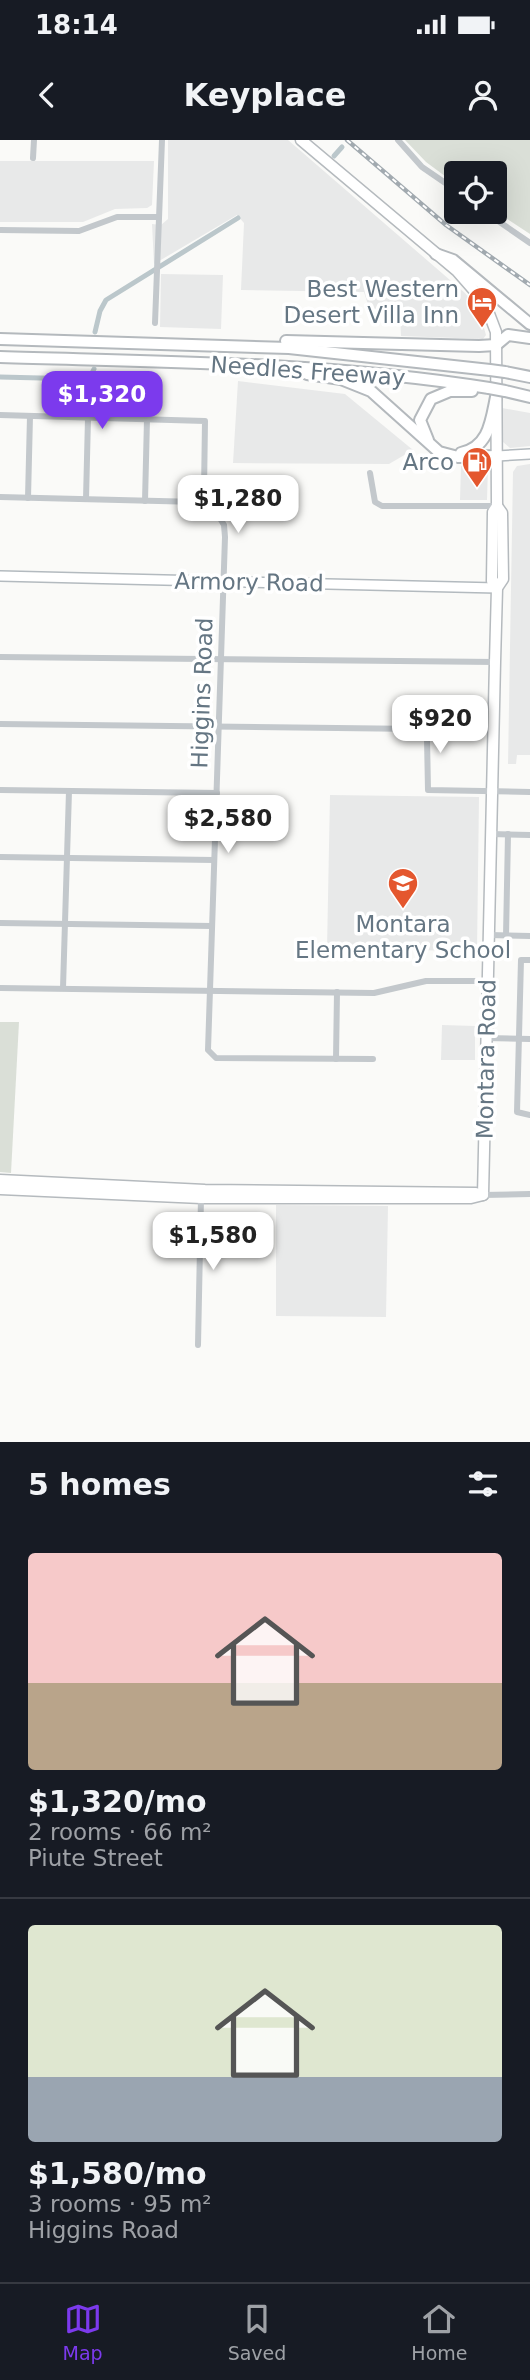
<!DOCTYPE html>
<meta charset="utf-8">
<style>
:root{--surface:#171b24;--page:#20242c;--text:#f1f3f6;--muted:#9ea1a6;--line:#363941;--accent:#7c3aed}
body{margin:0;font-family:"DejaVu Sans",sans-serif;background:var(--page);color:var(--text);height:100vh;display:flex;flex-direction:column;font-size:26px;white-space:nowrap}
*{box-sizing:border-box;margin:0}
p{font-size:23px;color:var(--muted)}
.icon{flex:none;width:38px;height:38px;fill:none;stroke:currentColor;stroke-width:2;stroke-linecap:round;stroke-linejoin:round}
.map{position:relative;height:1302px;overflow:hidden}
.side{display:flex;flex-direction:column;background:var(--surface);flex:1}
.side>*{flex:none}
.fabs{position:absolute;left:444px;top:21px;display:grid;gap:14px}
.fabs a{display:grid;place-items:center;width:63px;height:63px;border-radius:7px;background:var(--surface);box-shadow:0 7px 28px #0002;font-size:35px}
.price{position:absolute;translate:-50% -60px;padding:0 16px;border-radius:14px;background:#fff;color:#222;font-size:23px;line-height:46px;filter:drop-shadow(0 2px 4px #0008)}
.price::after{content:'';position:absolute;left:50%;top:42px;width:21px;height:16px;margin-left:-10px;background:inherit;clip-path:polygon(0 0,100% 0,50% 100%)}
.price.on{background:var(--accent);color:#fff}
ul{padding:0;list-style:none}
li{display:grid;align-content:center;gap:14px;height:371px;padding:0 28px}
li+li{border-top:2px solid var(--line)}
li span{display:grid;place-items:center;height:217px;border-radius:7px;color:#555}
li>.icon{margin-inline-start:auto}
span .icon{width:126px;height:126px;fill:#fffc;stroke-width:1}
li b{font-size:30px}
h2{display:flex;justify-content:space-between;align-items:center;height:84px;padding:0 28px;font-size:30px}
.status{display:flex;justify-content:space-between;align-items:center;height:49px;padding:0 35px;background:var(--surface);direction:ltr}
.status svg{height:19px;fill:currentColor}
header{display:flex;justify-content:space-between;align-items:center;height:91px;padding:0 28px;background:var(--surface);font-size:32px;font-weight:600}
.tabs{display:flex;justify-content:space-around;align-items:center;height:98px;border-top:2px solid var(--line);background:var(--surface);font-size:19px;color:var(--muted)}
.tabs a{display:grid;justify-items:center;gap:4px}
.tabs .on{color:var(--accent)}
.map>svg:first-child{display:block}
.built{fill:#e8e9e9}
.green{fill:#dadfd7}
.lines{fill:none;stroke-linecap:round;stroke-linejoin:round}
.canal{stroke:#bbc7cb;stroke-width:5}
.secondary-casing{stroke:#b3babf;stroke-width:12}
.primary-casing{stroke:#b5babe;stroke-width:13}
.highway-casing{stroke:#b4b9bd;stroke-width:14}
.street{stroke:#c3c8cc;stroke-width:6}
.secondary{stroke:#fff;stroke-width:9}
.primary{stroke:#fff;stroke-width:10}
.highway{stroke:#fff;stroke-width:10}
.rail-casing{stroke:#a2aab0;stroke-width:4.5}
.rail{stroke:#fff;stroke-width:2;stroke-dasharray:5;stroke-linecap:butt}
.highway-bridge-casing{stroke:#b4b9bd;stroke-width:14;stroke-linecap:butt}
.highway-bridge{stroke:#fff;stroke-width:10}
.labels{text-anchor:middle;dominant-baseline:central;stroke-width:7;stroke-linejoin:round;paint-order:stroke}
.poi-label{font-size:23px;fill:#657683;stroke:#fff;text-anchor:end}
.street-label{font-size:23px;fill:#657683;stroke:#fff}
</style>
<div class="status"><b>18:14</b><svg viewBox="0 0 49 12"><path d="M0 12V9h3v3zM5 12V6h3v6zM10 12V3h3v9zM15 12V0h3v12zM26 1h20v11H26zM47 4h2v5h-2z"/></svg></div>
<header><svg class="icon" aria-label="back" viewBox="0 0 24 24"><path d="M15 5l-7 7 7 7"/></svg>Keyplace<svg class="icon" aria-label="person" viewBox="0 0 24 24"><circle cx="12" cy="8" r="4"/><path d="M4 21q1-7 8-7t8 7"/></svg></header>
<div class="map">
<svg width="530" height="1302" viewBox="0 0 530 1302">
<rect width="100%" height="100%" fill="#fafaf8"/>
<!-- built -->
<g class="built">
<polygon points="168,0 288,0 465,153 479,171 486,195 483,199 401,196 400,175 386,176 382,170 369,168 364,152 241,150 244,83 237,75 154,124 152,84 161,85 168,79"/>
<polygon points="0,21 154,21 152,65 147,68 115,69 83,82 0,82"/>
<polygon points="161,134 223,135 221,189 160,187"/>
<polygon points="238,241 345,254 413,310 389,324 233,323"/>
<polygon points="502,268 530,273 530,306 510,308 503,302"/>
<polygon points="530,324 530,615 517,615 516,624 508,624 513,332 517,326"/>
<polygon points="461,326 488,327 487,360 460,360"/>
<polygon points="330,655 479,657 477,811 327,809"/>
<polygon points="442,885 475,886 475,920 441,920"/>
<polygon points="276,1065 388,1066 386,1177 276,1176"/>
</g>
<!-- green -->
<g class="green">
<polygon points="405,0 530,0 530,94 495,71 495,33 457,33 457,45 426,22"/>
<polygon points="0,882 19,882 11,1033 0,1032"/>
</g>
<g class="lines">
<!-- canal -->
<g class="canal">
<polyline points="334,16 342,7"/>
<polyline points="95,192 100,171 106,160 238,78"/>
<polyline points="0,237 81,239 90,237 94,229"/>
</g>
<!-- secondary casing -->
<g class="secondary-casing">
<g id="secondary">
<polyline points="497,316 530,314"/>
<polyline points="0,436 497,448"/>
</g>
</g>
<!-- primary casing -->
<g class="primary-casing">
<g id="primary">
<polyline points="301,0 457,131 485,163 496,192 497,366 493,372 492,441 497,448"/>
<polyline points="0,1040 205,1050 476,1053"/>
<polyline points="0,1049 201,1058 471,1058 483,1055"/>
<polyline points="483,1055 495,522 497,448 503,439 502,373 497,366"/>
</g>
</g>
<!-- highway casing -->
<g class="highway-casing">
<g id="highway">
<polyline points="436,114 453,120 530,184"/>
<polyline points="0,199 289,208 490,230"/>
<polyline points="286,201 479,206 496,205 508,195 530,198"/>
<path d="M0 217C163 222 327 222 489 248"/>
<polyline points="505,232 530,237"/>
<polyline points="307,234 341,239 371,251 439,312 458,317 497,316"/>
<polyline points="505,251 530,257"/>
<polyline points="428,300 420,280 431,259 450,251 472,251"/>
<path d="M461 313C489 307 491 281 496 257"/>
</g>
</g>
<!-- street -->
<g class="street">
<polyline points="398,0 422,27 457,51"/>
<polyline points="33,18 34,0"/>
<polyline points="485,72 530,103"/>
<polyline points="0,90 79,91 117,77 159,77"/>
<polyline points="155,183 162,0"/>
<polyline points="0,275 205,281 204,351 224,385 225,397 208,910 216,918 373,919"/>
<polyline points="370,333 375,362 382,366 496,366"/>
<polyline points="0,357 198,362 207,359"/>
<polyline points="28,358 30,276"/>
<polyline points="86,359 88,278"/>
<polyline points="145,361 147,279"/>
<polyline points="0,517 495,522"/>
<polyline points="0,584 419,589 427,598 428,650 530,652"/>
<polyline points="0,650 217,653"/>
<polyline points="491,694 530,695"/>
<polyline points="0,717 214,720"/>
<polyline points="0,783 212,786"/>
<polyline points="489,795 530,796"/>
<polyline points="506,796 508,694"/>
<polyline points="530,820 521,820 517,972 530,975"/>
<polyline points="0,848 374,853 426,841 488,841"/>
<polyline points="63,848 69,651"/>
<polyline points="486,898 530,899"/>
<polyline points="336,919 337,852"/>
<polyline points="483,1055 530,1054"/>
<polyline points="198,1205 201,1058"/>
</g>
<!-- secondary -->
<use href="#secondary" class="secondary"/>
<!-- primary -->
<use href="#primary" class="primary"/>
<!-- highway -->
<use href="#highway" class="highway"/>
<!-- rail casing -->
<g class="rail-casing">
<polyline id="rail" points="347,0 446,85 530,145"/>
</g>
<!-- rail -->
<use href="#rail" class="rail"/>
<!-- highway-bridge casing -->
<g class="highway-bridge-casing">
<g id="highway-bridge">
<polyline points="490,230 505,232"/>
<polyline points="489,248 505,251"/>
</g>
</g>
<!-- highway-bridge -->
<use href="#highway-bridge" class="highway-bridge"/>
</g>
<!-- icons -->
<defs>
<g id="hotel-pin" transform="scale(1.575)"><path d="M0 17L-7.5 6A9.5 9.5 0 1 1 7.5 6Z" fill="#e4572e" stroke="#fff"/><path d="M-6-4.5h1.5V1H6V5H4.5V3h-9V5H-6ZM-4 0a1.8 1.8 0 1 1 3.6 0ZM.5 0V-2.5h3Q6-2.5 6 0Z" fill="#fff"/></g>
<g id="fuel-pin" transform="scale(1.575)"><path d="M0 17L-7.5 6A9.5 9.5 0 1 1 7.5 6Z" fill="#e4572e" stroke="#fff"/><path d="M-5.5-6h7V0h2V4h1.3V-2.5L3-4.5l.8-.8L6-3V5H2.5V1h-1V6h-7ZM-4.2-4.7v3.2H.2V-4.7Z" fill="#fff"/></g>
<g id="school-pin" transform="scale(1.575)"><path d="M0 17L-7.5 6A9.5 9.5 0 1 1 7.5 6Z" fill="#e4572e" stroke="#fff"/><path d="M0-5L7-2L0 1L-7-2ZM-4 1L0 2.5L4 1V4Q0 6-4 4Z" fill="#fff"/></g>
</defs>
<g fill-rule="evenodd">
<use href="#hotel-pin" x="482" y="162"/>
<use href="#fuel-pin" x="477" y="322"/>
<use href="#school-pin" x="403" y="743"/>
</g>
<g class="labels">
<!-- poi labels -->
<g class="poi-label">
<text x="459" y="149">Best Western<tspan x="459" dy="26">Desert Villa Inn</tspan></text>
<text x="454" y="322">Arco</text>
<text x="403" y="784" text-anchor="middle">Montara<tspan x="403" dy="26">Elementary School</tspan></text>
</g>
<!-- street labels -->
<g class="street-label">
<text transform="translate(308 231) rotate(4)">Needles Freeway</text>
<text transform="translate(249 442) rotate(1)">Armory Road</text>
<text transform="translate(202 553) rotate(-88)">Higgins Road</text>
<text transform="translate(486 919) rotate(-89)">Montara Road</text>
</g>
</g>
</svg>
<div class="fabs">
<a><svg class="icon" aria-label="locate" viewBox="0 0 24 24"><circle cx="12" cy="12" r="6"/><path d="M12 2v4M12 18v4M2 12h4M18 12h4"/></svg></a>
</div>
<b class="price on" style="left:102px;top:291px">$1,320</b>
<b class="price" style="left:238px;top:395px">$1,280</b>
<b class="price" style="left:440px;top:615px">$920</b>
<b class="price" style="left:228px;top:715px">$2,580</b>
<b class="price" style="left:213px;top:1132px">$1,580</b>
</div>
<section class="side">
<h2>5 homes<svg class="icon" aria-label="filters" viewBox="0 0 24 24"><path d="M4 7h16M4 17h16"/><circle cx="9" cy="7" r="2"/><circle cx="15" cy="17" r="2"/></svg></h2>
<ul>
<li><span style="background:linear-gradient(#f6c9c9 60%,#b9a48a 0)"><svg class="icon" aria-label="home" viewBox="0 0 24 24"><path d="M3 11l9-7 9 7M6 9v11h12V9"/></svg></span><div><b>$1,320/mo</b><p>2 rooms · 66 m²</p><p>Piute Street</p></div></li>
<li><span style="background:linear-gradient(#dfe7d0 70%,#9aa5b1 0)"><svg class="icon" aria-label="home" viewBox="0 0 24 24"><path d="M3 11l9-7 9 7M6 9v11h12V9"/></svg></span><div><b>$1,580/mo</b><p>3 rooms · 95 m²</p><p>Higgins Road</p></div></li>
</ul>
</section>
<nav class="tabs">
<a class="on"><svg class="icon" aria-label="map" viewBox="0 0 24 24"><path d="M3 6l6-2 6 2 6-2v14l-6 2-6-2-6 2zM9 4v14M15 6v14"/></svg>Map</a>
<a><svg class="icon" aria-label="saved" viewBox="0 0 24 24"><path d="M7 4h10v16l-5-4-5 4z"/></svg>Saved</a>
<a><svg class="icon" aria-label="home" viewBox="0 0 24 24"><path d="M3 11l9-7 9 7M6 9v11h12V9"/></svg>Home</a>
</nav>
